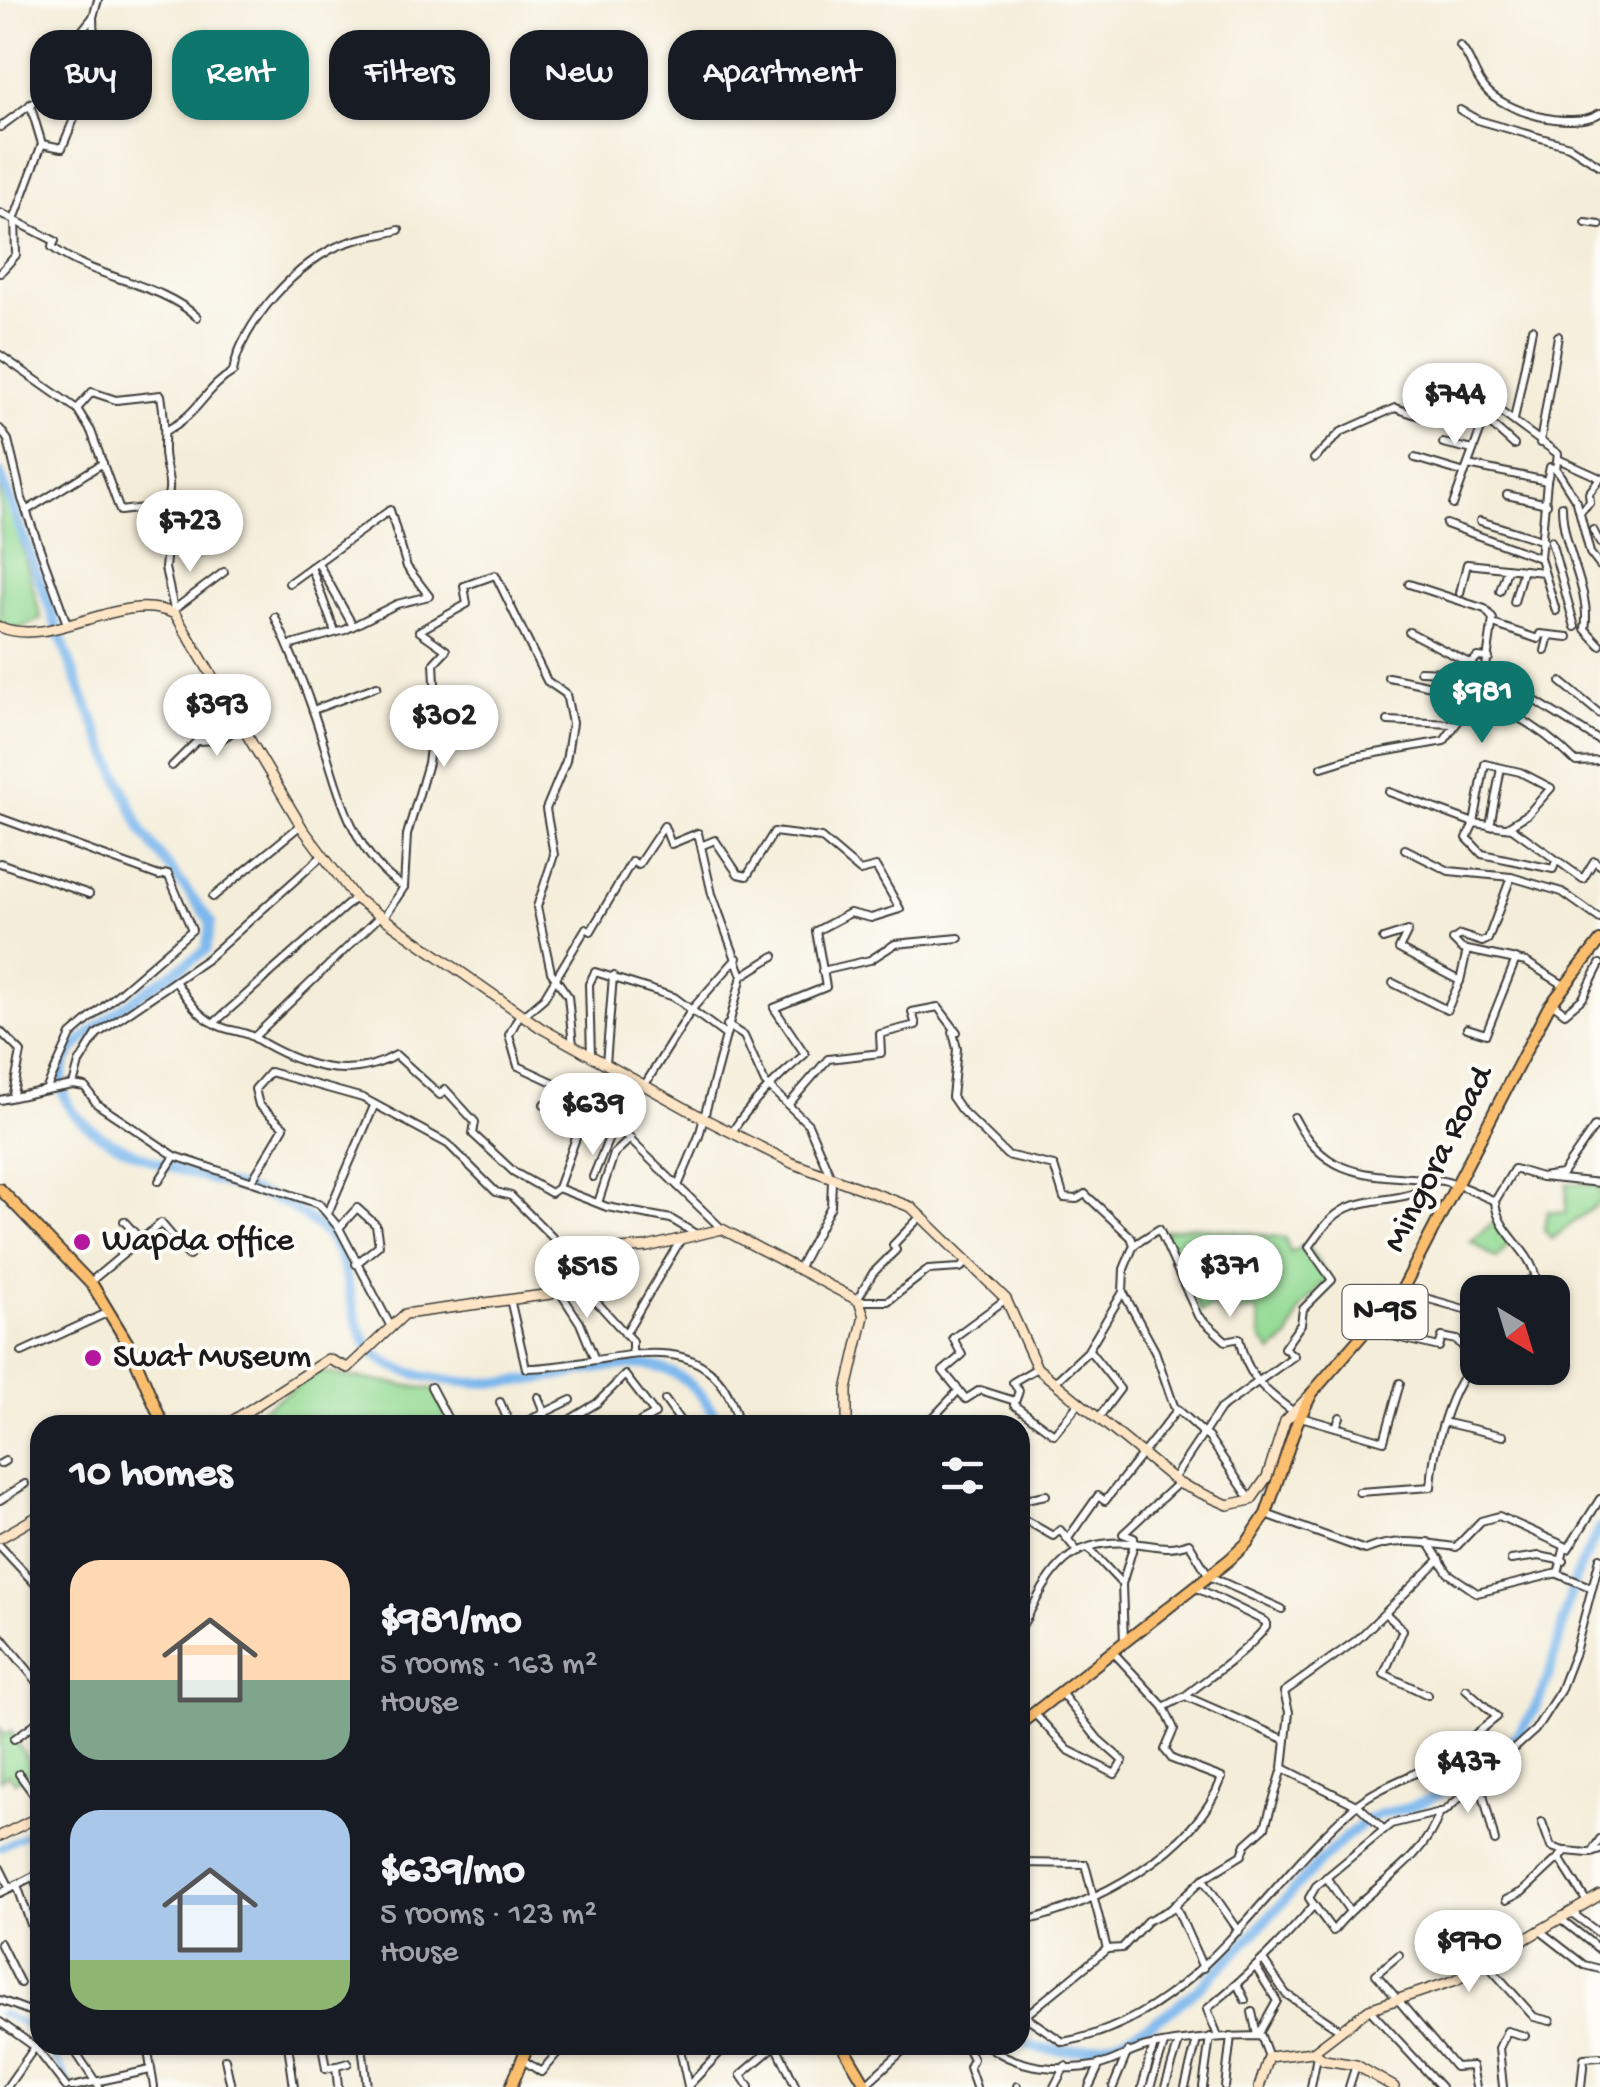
<!DOCTYPE html>
<meta charset="utf-8">
<style>
:root{--surface:#171b24;--page:#20242c;--text:#f1f3f6;--muted:#9ea1a6;--accent:#0f766e}
body{margin:0;font-family:"Gochi Hand",sans-serif;background:var(--page);color:var(--text);height:100vh;display:flex;flex-direction:column;font-size:38px;white-space:nowrap}
*{box-sizing:border-box;margin:0}
p{font-size:32px;color:var(--muted)}
.icon{flex:none;width:55px;height:55px;fill:none;stroke:currentColor;stroke-width:2;stroke-linecap:round;stroke-linejoin:round}
.map{position:relative;flex:1;overflow:hidden}
.sheet{position:absolute;left:30px;top:1415px;width:1000px;height:640px;display:flex;flex-direction:column;background:var(--surface);border-radius:30px;box-shadow:0 2px 8px #0004}
.sheet>*{flex:none}
.top-card{position:absolute;left:30px;top:30px;width:1000px;height:90px;display:flex;gap:20px}
.needle{width:65px;rotate:142deg}
.buttons{position:absolute;left:1460px;top:1275px;display:grid;gap:20px}
.buttons a{display:grid;place-items:center;width:110px;height:110px;border-radius:20px;background:var(--surface);box-shadow:0 2px 8px #0004;font-size:50px}
.price{position:absolute;translate:-50% -85px;padding:0 22px;border-radius:35px;background:#fff;color:#222;font-size:32px;line-height:65px;filter:drop-shadow(0 2px 5px #0008)}
.price::after{content:'';position:absolute;left:50%;top:60px;width:30px;height:22px;margin-left:-15px;background:inherit;clip-path:polygon(0 0,100% 0,50% 100%)}
.price.active{background:var(--accent);color:#fff}
ul{padding:0;list-style:none}
li{display:flex;align-items:center;gap:30px;height:250px;padding:0 40px}
li span{display:grid;place-items:center;flex:none;width:280px;height:200px;border-radius:30px;color:#555}
li>.icon{margin-inline-start:auto}
span .icon{width:120px;height:120px;fill:#fffc;stroke-width:1}
li b{font-size:42px}
h2{display:flex;justify-content:space-between;align-items:center;height:120px;padding:0 40px;font-size:42px}
.tag{padding:0 35px;border-radius:30px;background:var(--surface);box-shadow:0 2px 8px #0004;font-size:35px;line-height:90px}
.tag.active{background:var(--accent);color:#fff}
.map>svg:first-child{display:block}
.green{fill:#95db95;stroke:#587c58;stroke-width:2.5}
.lines{fill:none;stroke-linecap:round;stroke-linejoin:round}
.canal{stroke:#7bb7ed;stroke-width:6}
.river{stroke:#7bb7ed;stroke-width:10}
.street-casing{stroke:#3c3b38;stroke-width:10}
.secondary-casing{stroke:#3c3b38;stroke-width:12}
.primary-casing{stroke:#3c3b38;stroke-width:14}
.street{stroke:#fff;stroke-width:6}
.secondary{stroke:#fde5c5;stroke-width:9}
.primary{stroke:#fabe6e;stroke-width:10}
.poi-dot{fill:#b5179e;stroke:#fdfcf7;stroke-width:4}
.labels{text-anchor:middle;dominant-baseline:central;stroke-width:8;stroke-linejoin:round;paint-order:stroke}
.shield{fill:#fdfcf7;stroke:#605f5e;stroke-width:2.5}
.shield-label{font-size:32px;font-weight:bold;fill:#1c1c1c}
.street-label{font-size:35px;fill:#1c1c1c;stroke:#fdfcf7}
.poi-label{font-size:35px;fill:#1c1c1c;stroke:#fdfcf7;text-anchor:start}
</style>
<div class="map">
<svg width="1600" height="2087" viewBox="0 0 1600 2087">
<rect width="100%" height="100%" fill="#fdfcf7"/>
<filter id="ink" filterUnits="userSpaceOnUse"><feTurbulence type="fractalNoise" baseFrequency=".01" numOctaves="2"/><feDisplacementMap in="SourceGraphic" scale="20" xChannelSelector="R" yChannelSelector="G"/><feConvolveMatrix kernelMatrix="1 2 1 2 8 2 1 2 1" color-interpolation-filters="sRGB"/></filter>
<filter id="wash" filterUnits="userSpaceOnUse"><feTurbulence type="fractalNoise" baseFrequency=".0048" numOctaves="4" result="noise"/><feDisplacementMap in="SourceGraphic" scale="40" xChannelSelector="R" yChannelSelector="G"/><feGaussianBlur stdDeviation="2.25" result="paint"/><feColorMatrix in="noise" values="0 0 0 0 0 0 0 0 0 0 0 0 0 0 0 0 0 1.4 0 .05"/><feComposite in="paint" operator="in"/></filter>
<g filter="url(#wash)">
<rect width="100%" height="100%" fill="#f4edd9"/>
<!-- green -->
<g class="green">
<polygon points="0,475 7,487 41,619 11,632 0,626"/>
<polygon points="1567,1183 1600,1185 1600,1202 1552,1239 1544,1230 1547,1211 1566,1213"/>
<polygon points="1492,1223 1510,1242 1497,1259 1471,1242"/>
<polygon points="1192,1226 1285,1238 1290,1253 1306,1245 1328,1277 1299,1311 1289,1338 1272,1352 1262,1340 1257,1309 1225,1316 1214,1306 1201,1312 1163,1231"/>
<polygon points="319,1372 435,1390 451,1425 254,1425 250,1417"/>
<polygon points="0,1729 6,1735 11,1731 33,1770 15,1782 8,1774 0,1780"/>
</g>
<g class="lines">
<!-- canal -->
<g class="canal">
<polyline points="0,1848 40,1827"/>
<polyline points="0,2013 33,2028 40,2037"/>
<polyline points="47,2045 72,2087"/>
</g>
<!-- river -->
<g class="river">
<path d="M0 473 81 692 143 833 211 922 206 950C174 974 79 1029 65 1063 33 1149 231 1180 280 1201 294 1207 306 1218 318 1227 363 1259 336 1342 395 1367 434 1383 480 1385 522 1381 604 1375 673 1329 720 1425"/>
<path d="M1020 2041C1032 2049 1042 2049 1056 2050 1178 2061 1277 1888 1364 1822 1381 1810 1395 1813 1413 1806 1453 1791 1505 1755 1528 1720 1555 1679 1559 1628 1574 1583 1580 1564 1591 1546 1600 1528"/>
</g>
</g>
</g>
<g filter="url(#ink)">
<g class="lines">
<!-- street casing -->
<g class="street-casing">
<g id="street">
<path d="M1460 46C1472 59 1473 74 1484 87 1503 112 1572 131 1600 113"/>
<polyline points="30,104 42,144 62,148 95,68 93,17 98,0"/>
<polyline points="1460,110 1478,120 1569,146 1600,166"/>
<polyline points="0,127 52,89 76,38 93,17"/>
<path d="M0 213 55 241 52 247C95 280 158 281 197 317"/>
<polyline points="1586,223 1600,225"/>
<polyline points="0,273 16,255 15,217 42,144"/>
<polyline points="0,355 77,409 91,431 120,511 160,506 169,531 165,568 175,614"/>
<path d="M77 409 92 392 116 400 161 395C164 413 165 427 164 445 162 470 178 484 162 508"/>
<polyline points="1484,418 1514,445"/>
<polyline points="1514,420 1532,329"/>
<polyline points="0,429 8,440 22,499 67,624"/>
<path d="M167 430C198 415 206 387 233 372 240 325 300 258 346 243 363 237 382 235 399 230"/>
<polyline points="1443,443 1473,450"/>
<polyline points="1540,443 1558,336"/>
<polyline points="1415,458 1465,473"/>
<polyline points="1314,459 1341,432 1395,408 1425,418 1455,403 1490,404 1558,454 1556,469 1577,502 1590,553 1600,566"/>
<polyline points="1558,459 1600,478"/>
<polyline points="1468,465 1547,481 1550,467 1556,469"/>
<polyline points="1547,481 1540,558 1556,611"/>
<polyline points="1507,495 1547,504"/>
<polyline points="1453,505 1490,404"/>
<path d="M1562 506C1562 549 1592 592 1585 629L1600 645"/>
<polyline points="26,511 103,463"/>
<polyline points="1580,512 1590,502 1589,493 1600,479"/>
<polyline points="1480,521 1544,541"/>
<polyline points="1446,524 1540,558"/>
<polyline points="1593,530 1600,543"/>
<polyline points="1551,541 1575,627"/>
<polyline points="318,563 353,626"/>
<polyline points="311,567 335,632"/>
<polyline points="497,578 547,681 566,694 572,723 566,761 546,809 554,855 537,907 551,972 568,996 573,1045"/>
<polyline points="1409,584 1485,609 1493,619 1481,701"/>
<polyline points="1500,591 1507,570"/>
<polyline points="1460,593 1467,564 1543,572"/>
<polyline points="1514,602 1522,573"/>
<polyline points="176,608 224,572"/>
<path d="M275 617C289 648 302 679 313 711 334 769 346 853 404 887"/>
<polyline points="1493,624 1538,639 1540,634 1549,635"/>
<polyline points="1409,632 1471,664 1477,657 1489,658"/>
<polyline points="288,646 345,630 397,604 429,596 407,567 390,510 289,583"/>
<polyline points="1545,651 1549,635 1568,637"/>
<polyline points="1420,671 1445,672 1484,685"/>
<path d="M1388 677C1466 692 1519 705 1576 762L1600 761"/>
<polyline points="1561,682 1600,714"/>
<polyline points="1537,702 1600,741"/>
<polyline points="313,710 377,686"/>
<polyline points="1388,721 1452,724"/>
<polyline points="172,766 197,741 220,740 241,726"/>
<polyline points="1322,767 1354,757 1444,741 1474,699"/>
<polyline points="1389,792 1474,823 1485,764 1520,772 1551,788 1528,814 1507,827"/>
<polyline points="0,818 159,876 168,874 192,930 71,1035 46,1090 0,1100"/>
<polyline points="1490,826 1501,768"/>
<path d="M703 845 715 840 738 874 747 876 774 832 821 838 860 871 876 867 900 909 871 918 850 913 816 931 826 987 774 1008 805 1054C784 1072 744 1109 732 1133"/>
<polyline points="1405,849 1449,871 1511,877 1562,892 1600,919"/>
<polyline points="322,856 207,959 97,1034 79,1063 73,1085 85,1087 97,1104 175,1156 319,1204 339,1228 390,1325"/>
<polyline points="1556,861 1553,869 1482,854 1467,838 1474,823 1512,828 1583,879 1594,861 1600,865"/>
<polyline points="0,863 89,894"/>
<polyline points="1511,877 1488,939 1482,942 1460,935 1453,940 1462,949 1526,962 1564,985"/>
<polyline points="213,897 301,825"/>
<polyline points="383,919 404,887 407,835 428,763 436,704 434,663 446,650 419,631 467,604 464,586 495,575"/>
<polyline points="1383,939 1408,931 1399,949 1460,981 1467,950"/>
<polyline points="822,971 870,960 895,944 959,938"/>
<polyline points="742,976 774,956"/>
<path d="M175 981C188 1000 200 1020 224 1028 233 1031 245 1032 253 1037 299 1065 347 1083 396 1055L440 1095 445 1089 475 1122 473 1134 514 1172 551 1193 558 1188 607 1207 671 1219 696 1234"/>
<polyline points="1393,983 1447,1010 1460,981"/>
<polyline points="1552,1003 1565,1013 1583,998 1600,964"/>
<polyline points="520,1014 509,1035 518,1066 587,1098 722,1229"/>
<polyline points="524,1015 544,998 586,928 591,931 632,861 638,865 664,826 671,844 698,833 712,894 742,976 699,1136 678,1186"/>
<polyline points="214,1023 355,898"/>
<polyline points="727,1025 744,1036 765,1083 808,1124 832,1180 831,1206 798,1269"/>
<polyline points="1467,1028 1486,1034 1516,959"/>
<polyline points="0,1031 21,1052 13,1094"/>
<polyline points="254,1037 379,917"/>
<polyline points="591,1056 589,984 595,972 674,997 724,1034"/>
<polyline points="606,1064 613,976"/>
<polyline points="644,1086 692,1009 737,958"/>
<polyline points="46,1090 73,1085"/>
<polyline points="544,1104 590,1122"/>
<polyline points="788,1105 828,1059 881,1053 880,1034 916,1025 912,1012 938,1007 957,1032 953,1032 957,1049 952,1097 961,1110 1007,1155 1054,1166 1064,1198 1077,1199 1085,1194 1131,1237 1134,1245 1124,1269 1123,1292 1087,1352 1055,1382"/>
<path d="M1294 1117C1328 1184 1375 1173 1436 1180 1456 1182 1476 1193 1495 1201L1514 1169 1541 1177 1562 1174 1595 1126 1600 1128"/>
<polyline points="593,1177 615,1123"/>
<polyline points="1542,1177 1600,1183"/>
<polyline points="253,1179 284,1127 259,1105 255,1089 270,1072 363,1098 448,1144 496,1192 511,1196 583,1268"/>
<polyline points="159,1181 175,1156"/>
<polyline points="558,1188 582,1121"/>
<path d="M1495 1201C1497 1233 1529 1247 1536 1278L1523 1283 1517 1292"/>
<polyline points="598,1203 614,1154 631,1138"/>
<polyline points="328,1213 374,1106"/>
<polyline points="124,1221 141,1240"/>
<polyline points="339,1228 357,1208 376,1225 379,1245 356,1264"/>
<path d="M1134 1245 1159 1229 1198 1316 1226 1341 1239 1338C1246 1375 1263 1390 1294 1412"/>
<polyline points="574,1277 632,1341 632,1352"/>
<polyline points="90,1282 161,1223 189,1256"/>
<polyline points="558,1289 580,1323 595,1360"/>
<polyline points="1401,1291 1478,1313"/>
<polyline points="1123,1292 1155,1351 1174,1406 1209,1438 1251,1500"/>
<path d="M510 1299 526 1368C605 1369 712 1310 739 1425"/>
<polyline points="1006,1299 953,1338 962,1355 943,1371 966,1399 980,1390 1015,1401"/>
<polyline points="857,1300 873,1273 896,1250 893,1245 922,1215"/>
<polyline points="859,1301 888,1301 928,1270 960,1268 969,1262"/>
<polyline points="1367,1330 1439,1347 1442,1337 1457,1340 1475,1361"/>
<polyline points="625,1334 680,1241"/>
<polyline points="1089,1350 1120,1389 1099,1417"/>
<polyline points="22,1352 109,1312"/>
<polyline points="1037,1368 1013,1382 1019,1391 1014,1405 1054,1434 1080,1402"/>
<polyline points="431,1387 451,1425"/>
<polyline points="538,1397 549,1425"/>
<polyline points="665,1400 683,1425"/>
<polyline points="500,1402 510,1425"/>
<polyline points="1301,1417 1384,1441 1400,1383"/>
<polyline points="1447,1423 1503,1436"/>
<polyline points="519,1425 571,1400"/>
<polyline points="561,1425 597,1403 625,1375 655,1414 640,1422 643,1425"/>
<polyline points="926,1425 959,1390"/>
<polyline points="1336,1427 1340,1417"/>
<polyline points="0,1464 5,1461"/>
<path d="M1173 1479 1220 1409 1294 1356 1284 1348 1301 1324 1303 1309 1332 1280 1309 1247C1320 1232 1330 1216 1347 1208 1377 1195 1410 1204 1436 1180"/>
<path d="M1359 1492 1431 1487C1433 1450 1449 1385 1478 1359"/>
<polyline points="0,1500 25,1484"/>
<polyline points="1020,1500 1046,1495"/>
<path d="M1266 1514 1365 1550C1398 1537 1423 1543 1456 1547L1481 1521 1499 1516 1565 1546 1558 1574 1590 1587"/>
<polyline points="1020,1517 1053,1536 1060,1530 1078,1552"/>
<polyline points="1069,1537 1098,1496 1105,1501 1177,1410"/>
<polyline points="1428,1542 1448,1573 1477,1593 1558,1573"/>
<polyline points="0,1546 40,1589"/>
<polyline points="1568,1549 1600,1499"/>
<polyline points="1090,1550 1122,1584 1124,1642"/>
<polyline points="1511,1560 1539,1556 1564,1561"/>
<polyline points="1122,1584 1134,1544 1134,1538 1123,1534 1178,1483"/>
<polyline points="1386,1614 1403,1630 1384,1674 1428,1695"/>
<path d="M1020 1630C1049 1578 1061 1538 1131 1543 1157 1545 1166 1551 1189 1543L1209 1576 1282 1609"/>
<polyline points="0,1636 40,1685"/>
<path d="M1185 1696C1212 1675 1244 1654 1266 1627V1622L1195 1587"/>
<polyline points="1034,1713 1068,1750 1115,1774 1123,1761 1098,1739 1061,1693"/>
<polyline points="14,1739 40,1720"/>
<polyline points="1286,1740 1289,1712 1284,1692 1357,1640 1440,1559"/>
<polyline points="1283,1768 1360,1807 1383,1829"/>
<polyline points="19,1774 40,1803"/>
<polyline points="1480,1782 1495,1841"/>
<polyline points="1542,1822 1551,1847 1564,1851"/>
<polyline points="1600,1839 1591,1853 1600,1850"/>
<polyline points="1559,1858 1587,1902"/>
<polyline points="1020,1863 1085,1864 1107,1949"/>
<polyline points="0,1868 10,1888"/>
<polyline points="34,1876 40,1899"/>
<polyline points="1326,1877 1349,1910"/>
<polyline points="1203,1879 1239,1931"/>
<polyline points="17,1885 40,1950"/>
<polyline points="0,1893 40,1873"/>
<polyline points="1506,1900 1522,1892 1566,1851 1588,1853"/>
<polyline points="1175,1905 1203,1968"/>
<path d="M1314 1905 1333 1931C1366 1888 1422 1866 1440 1812"/>
<polyline points="1572,1913 1600,1934"/>
<polyline points="1561,1919 1600,1950"/>
<path d="M1020 1922C1094 1906 1195 1852 1222 1778L1172 1759 1165 1750 1174 1729 1164 1707"/>
<polyline points="1539,1930 1584,1965 1600,1969"/>
<polyline points="0,1943 20,1983"/>
<polyline points="1399,1955 1376,1974 1455,2067 1472,2066 1476,2087"/>
<polyline points="1263,1960 1286,1994 1339,2029"/>
<polyline points="1486,1963 1534,2017 1550,2021"/>
<polyline points="1257,1969 1277,2001 1258,2035"/>
<polyline points="1237,1984 1245,2000"/>
<polyline points="0,2000 40,2015"/>
<polyline points="1369,2009 1441,2087"/>
<polyline points="1252,2012 1257,2035"/>
<path d="M1020 2013 1063 2042C1197 2018 1260 1888 1355 1806 1374 1790 1399 1781 1422 1770 1449 1756 1473 1736 1497 1717L1466 1689"/>
<polyline points="1020,2020 1107,1949 1122,1948 1147,1921 1171,1909 1203,1879 1242,1855 1246,1844 1265,1827 1283,1768 1286,1740 1185,1696 1164,1707 1113,1652"/>
<polyline points="0,2022 35,2047 66,2087"/>
<path d="M1218 2036 1207 2009C1246 1977 1281 1944 1314 1905L1309 1898 1316 1886 1391 1824 1445 1811 1535 1730 1560 1691 1575 1652 1600 1558"/>
<polyline points="71,2045 99,2087"/>
<polyline points="147,2045 154,2087"/>
<polyline points="288,2045 294,2087"/>
<polyline points="322,2045 326,2069 348,2063"/>
<polyline points="362,2045 367,2087"/>
<polyline points="679,2045 688,2086"/>
<polyline points="776,2045 796,2087"/>
<polyline points="966,2045 973,2059 969,2067 976,2087"/>
<path d="M987 2045C1018 2069 1060 2072 1099 2065 1117 2061 1132 2049 1151 2046 1187 2039 1223 2036 1261 2036L1269 2057"/>
<polyline points="225,2059 231,2087"/>
<polyline points="523,2060 541,2072 564,2045"/>
<polyline points="336,2066 338,2087"/>
<polyline points="866,2084 909,2045"/>
<polyline points="688,2086 727,2045"/>
<polyline points="7,2087 35,2047"/>
<polyline points="72,2087 150,2070"/>
<polyline points="749,2087 741,2075 776,2045"/>
<polyline points="835,2087 845,2087"/>
<polyline points="1017,2087 1017,2086"/>
<polyline points="1054,2087 1065,2066"/>
<polyline points="1089,2087 1100,2064"/>
<polyline points="1113,2087 1128,2051"/>
<polyline points="1142,2087 1154,2045"/>
<polyline points="1150,2087 1164,2045"/>
<polyline points="1165,2087 1179,2042"/>
<polyline points="1185,2087 1197,2040"/>
<polyline points="1203,2087 1210,2037"/>
<polyline points="1225,2087 1231,2036"/>
<polyline points="1311,2087 1317,2056"/>
<polyline points="1349,2087 1356,2065"/>
<polyline points="1503,2087 1499,2048 1507,2031 1525,2036"/>
<polyline points="1581,2087 1584,2058 1600,2057"/>
</g>
</g>
<!-- secondary casing -->
<g class="secondary-casing">
<g id="secondary">
<path d="M0 627C55 649 119 589 175 614L303 829 355 898 541 1028 703 1118 792 1163 911 1207 1006 1299 1037 1368 1178 1483 1228 1505 1251 1500 1267 1477 1285 1421 1309 1396"/>
<polyline points="226,1425 328,1359 348,1368 405,1314 551,1294 605,1250 647,1247 722,1229 859,1301 864,1316 847,1390 847,1425"/>
<polyline points="0,1538 40,1515"/>
<polyline points="0,1836 40,1816"/>
<polyline points="1313,2052 1369,2009 1456,1980 1600,1895"/>
<polyline points="1259,2087 1269,2057 1313,2052 1324,2060 1356,2065 1394,2087"/>
</g>
</g>
<!-- primary casing -->
<g class="primary-casing">
<g id="primary">
<polyline points="0,1189 93,1286 130,1347 163,1425"/>
<polyline points="1020,1724 1229,1560 1247,1543 1266,1514 1297,1423 1312,1393 1403,1288 1548,1008 1600,941"/>
<polyline points="842,2045 867,2087"/>
<polyline points="511,2087 528,2045"/>
</g>
</g>
<!-- street -->
<use href="#street" class="street"/>
<!-- secondary -->
<use href="#secondary" class="secondary"/>
<!-- primary -->
<use href="#primary" class="primary"/>
</g>
</g>
<!-- markers -->
<g class="poi-dot">
<circle cx="82" cy="1242" r="10"/>
<circle cx="93" cy="1358" r="10"/>
</g>
<g class="labels">
<!-- shield labels -->
<rect class="shield" x="1342.5" y="1285" width="85" height="54" rx="8"/>
<g class="shield-label">
<text x="1385" y="1312">N-95</text>
</g>
<!-- street labels -->
<g class="street-label">
<text transform="translate(1440 1160) rotate(-63)">Mingora Road</text>
</g>
<!-- poi labels -->
<g class="poi-label">
<text x="102" y="1242">Wapda office</text>
<text x="113" y="1358">Swat Museum</text>
</g>
</g>
</svg>
<div class="buttons">
<a><svg class="needle" viewBox="-14 -14 28 28"><path d="M0-13l5 13h-10z" fill="#e53935"/><path d="M0 13l5-13h-10z" fill="#9ea1a6"/></svg></a>
</div>
<b class="price" style="left:1455px;top:448px">$744</b>
<b class="price" style="left:190px;top:575px">$723</b>
<b class="price active" style="left:1482px;top:746px">$981</b>
<b class="price" style="left:217px;top:759px">$393</b>
<b class="price" style="left:444px;top:770px">$302</b>
<b class="price" style="left:593px;top:1158px">$639</b>
<b class="price" style="left:1230px;top:1320px">$371</b>
<b class="price" style="left:587px;top:1321px">$515</b>
<b class="price" style="left:1468px;top:1816px">$437</b>
<b class="price" style="left:1469px;top:1995px">$970</b>
<div class="top-card">
<a class="tag">Buy</a>
<a class="tag active">Rent</a>
<a class="tag">Filters</a>
<a class="tag">New</a>
<a class="tag">Apartment</a>
</div>
<section class="sheet">
<h2>10 homes<svg class="icon" aria-label="filters" viewBox="0 0 24 24"><path d="M4 7h16M4 17h16"/><circle cx="9" cy="7" r="2"/><circle cx="15" cy="17" r="2"/></svg></h2>
<ul>
<li><span style="background:linear-gradient(#ffd9b3 60%,#7fa58c 0)"><svg class="icon" aria-label="home" viewBox="0 0 24 24"><path d="M3 11l9-7 9 7M6 9v11h12V9"/></svg></span><div><b>$981/mo</b><p>5 rooms · 163 m²</p><p>House</p></div></li>
<li><span style="background:linear-gradient(#a9c7e8 75%,#8fb573 0)"><svg class="icon" aria-label="home" viewBox="0 0 24 24"><path d="M3 11l9-7 9 7M6 9v11h12V9"/></svg></span><div><b>$639/mo</b><p>5 rooms · 123 m²</p><p>House</p></div></li>
</ul>
</section>
</div>
